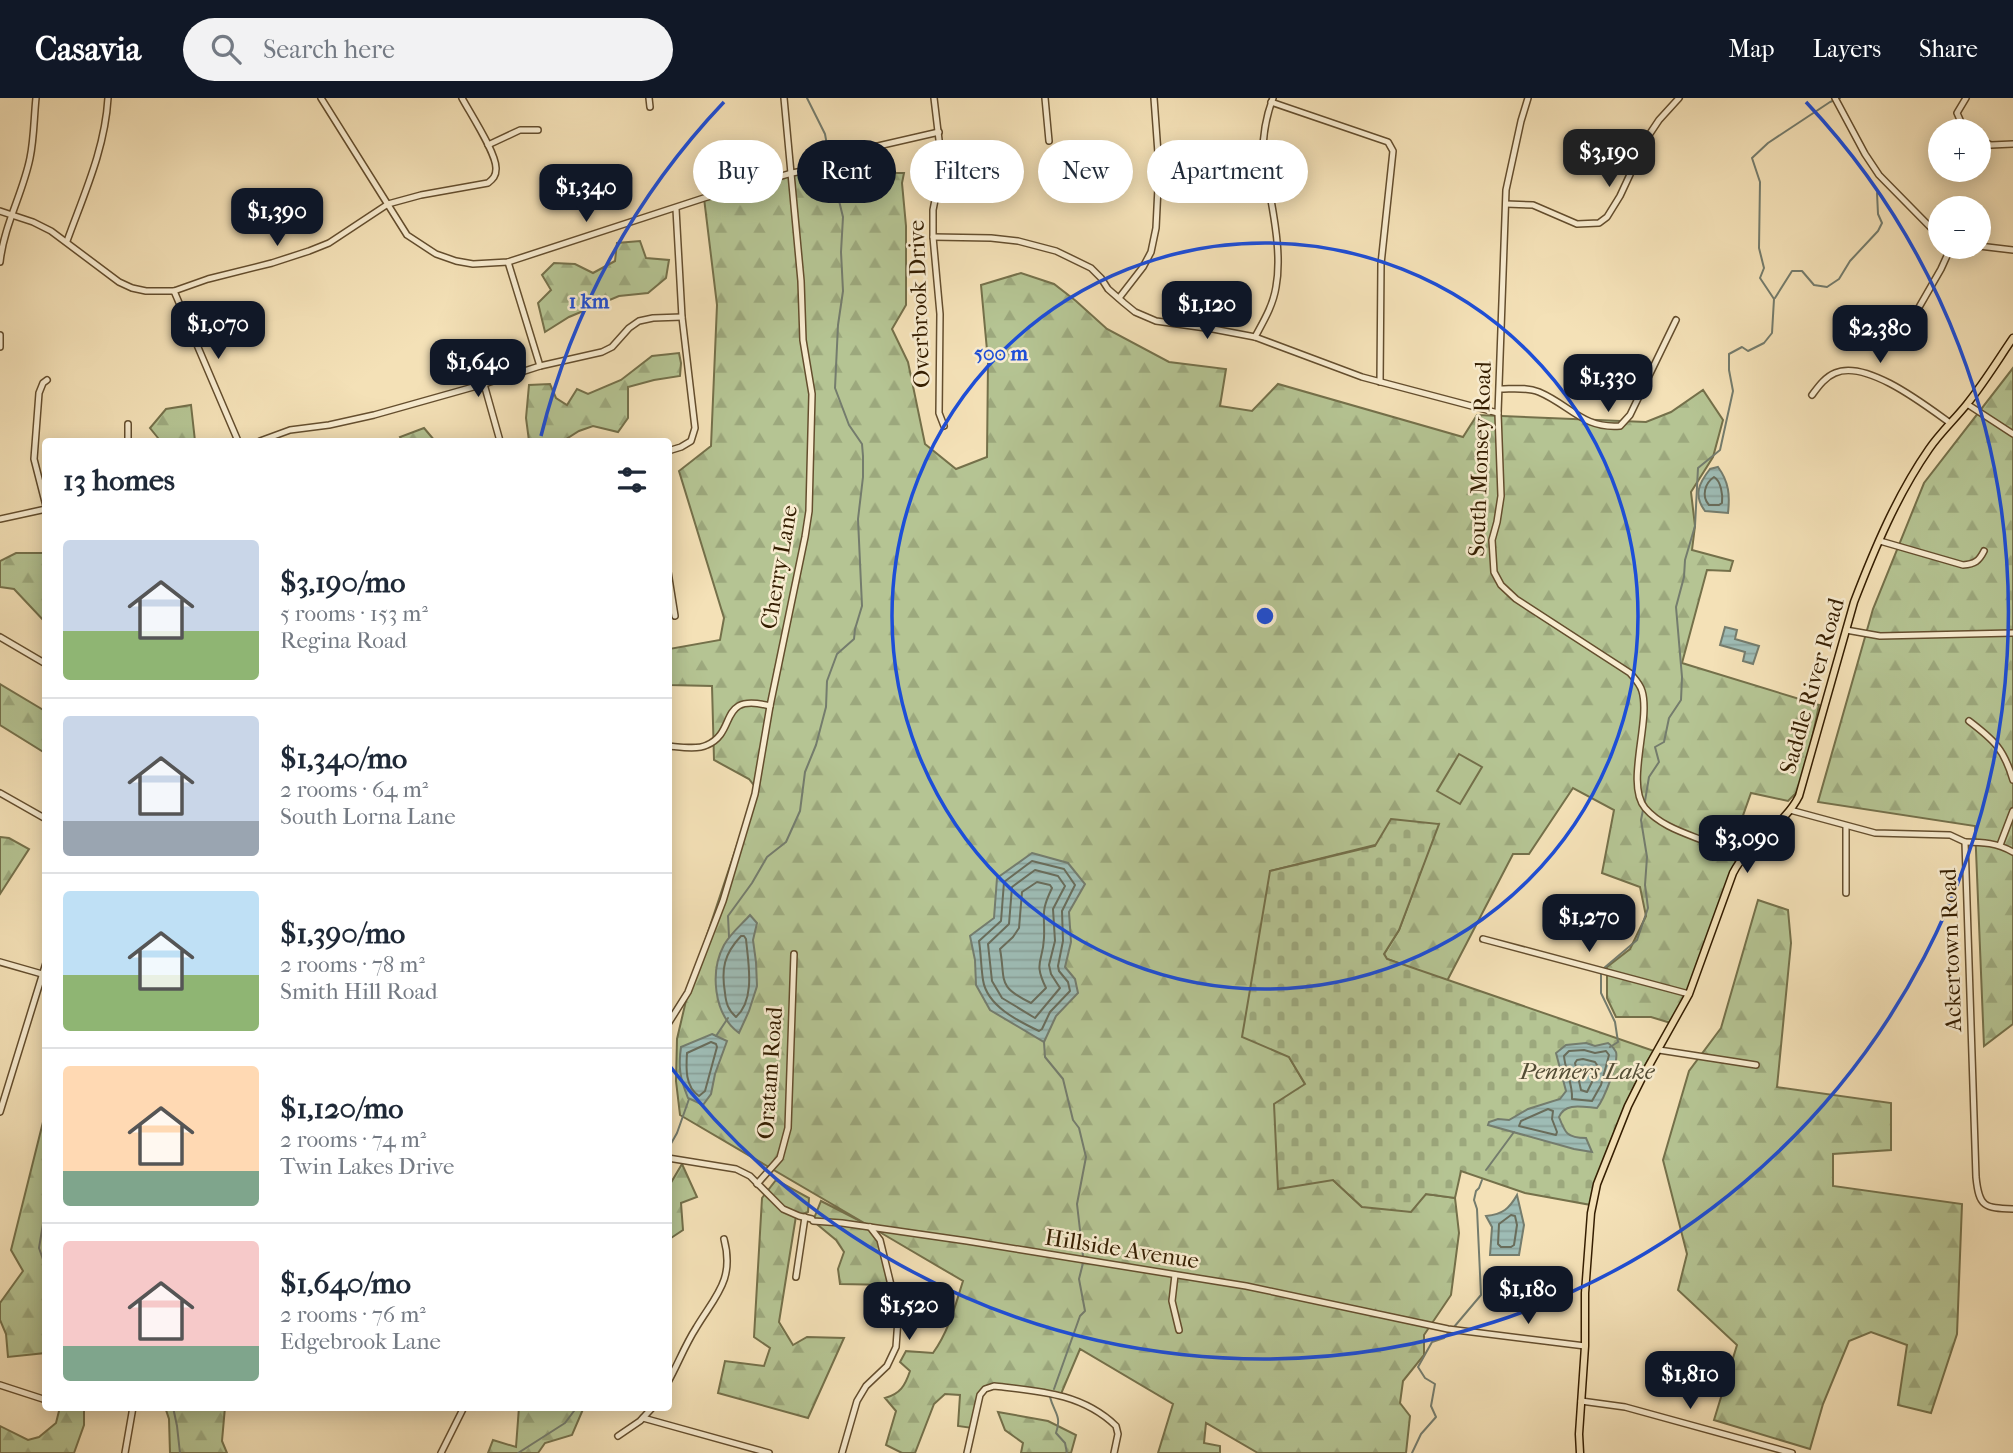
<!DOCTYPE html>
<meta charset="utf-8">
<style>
:root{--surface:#fff;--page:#f2f2f3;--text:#1f2937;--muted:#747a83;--line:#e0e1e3;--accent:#111827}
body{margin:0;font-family:"IM FELL French Canon",serif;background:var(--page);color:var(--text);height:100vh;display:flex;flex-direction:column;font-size:26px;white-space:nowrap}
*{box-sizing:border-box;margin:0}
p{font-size:23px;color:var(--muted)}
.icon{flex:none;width:38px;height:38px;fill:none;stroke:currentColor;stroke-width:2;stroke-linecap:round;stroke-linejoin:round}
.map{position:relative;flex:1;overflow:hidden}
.panel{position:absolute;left:42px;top:340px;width:630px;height:973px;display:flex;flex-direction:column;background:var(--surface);border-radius:7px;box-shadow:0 4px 18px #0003}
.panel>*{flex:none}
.guide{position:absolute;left:693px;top:42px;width:665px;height:63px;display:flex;gap:14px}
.buttons{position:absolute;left:1928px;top:21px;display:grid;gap:14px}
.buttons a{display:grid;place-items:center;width:63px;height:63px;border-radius:50%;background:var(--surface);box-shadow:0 4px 18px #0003;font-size:35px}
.price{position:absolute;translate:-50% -60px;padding:0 16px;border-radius:14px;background:var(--accent);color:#fff;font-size:23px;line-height:46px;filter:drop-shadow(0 2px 4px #0008)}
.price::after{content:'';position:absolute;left:50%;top:42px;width:21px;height:16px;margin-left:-10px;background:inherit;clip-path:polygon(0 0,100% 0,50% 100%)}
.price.on{background:#222;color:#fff}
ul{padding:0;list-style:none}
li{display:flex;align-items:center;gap:21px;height:175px;padding:0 21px}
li+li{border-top:2px solid var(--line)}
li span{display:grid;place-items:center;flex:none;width:196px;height:140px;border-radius:7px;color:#555}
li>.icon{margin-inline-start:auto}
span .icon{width:84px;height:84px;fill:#fffc;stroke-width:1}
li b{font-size:30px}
h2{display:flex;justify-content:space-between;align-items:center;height:84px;padding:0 21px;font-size:30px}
.tag{padding:0 24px;border-radius:32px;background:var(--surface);box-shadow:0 4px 18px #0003;font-size:24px;line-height:63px}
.tag.on{background:var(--accent);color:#fff}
header{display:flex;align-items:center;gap:42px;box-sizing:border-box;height:98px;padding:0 35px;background:var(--accent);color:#fff}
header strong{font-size:33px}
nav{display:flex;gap:38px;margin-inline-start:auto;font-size:24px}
.search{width:490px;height:63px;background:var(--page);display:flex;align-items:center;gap:18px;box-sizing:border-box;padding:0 24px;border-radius:38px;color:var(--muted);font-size:26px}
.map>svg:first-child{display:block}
.forest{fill:url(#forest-firs);stroke:#74704a;stroke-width:2}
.cemetery{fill:url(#cemetery-stones);stroke:#74704a;stroke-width:2}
.garden{fill:#b5c493;stroke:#74704a;stroke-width:2}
.water{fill:url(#water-rules);stroke:#747c6d;stroke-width:2}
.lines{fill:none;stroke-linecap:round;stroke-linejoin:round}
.shore{stroke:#696c5a;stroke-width:2}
.stream{stroke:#747c6d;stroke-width:2}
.minor-casing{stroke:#644e2e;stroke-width:8}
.major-casing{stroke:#341d00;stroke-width:9}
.minor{stroke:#f8ecd0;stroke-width:5}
.major{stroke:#f4e1b7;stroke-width:6}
.ring{fill:none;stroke:#1d4ed8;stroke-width:3.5}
.labels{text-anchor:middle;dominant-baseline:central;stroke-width:5;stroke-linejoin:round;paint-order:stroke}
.street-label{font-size:23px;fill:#341d00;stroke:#f8ecd0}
.water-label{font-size:24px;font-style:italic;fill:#544d36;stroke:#f8ecd0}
.centre{fill:#1d4ed8;stroke:#f8ecd0;stroke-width:3.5}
.ring-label{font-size:21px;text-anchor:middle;font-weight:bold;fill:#1d4ed8;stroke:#f8ecd0;stroke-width:5;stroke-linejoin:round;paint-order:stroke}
</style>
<header>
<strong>Casavia</strong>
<div class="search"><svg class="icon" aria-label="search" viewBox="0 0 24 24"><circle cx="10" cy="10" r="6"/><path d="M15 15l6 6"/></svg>Search here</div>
<nav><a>Map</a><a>Layers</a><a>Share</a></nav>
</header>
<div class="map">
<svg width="2013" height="1355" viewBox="0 0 2013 1355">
<defs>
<pattern id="forest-firs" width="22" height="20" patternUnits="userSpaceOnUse" patternTransform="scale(1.75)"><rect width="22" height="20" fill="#b5c493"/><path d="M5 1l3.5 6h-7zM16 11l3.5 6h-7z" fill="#9ca87d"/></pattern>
<pattern id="cemetery-stones" width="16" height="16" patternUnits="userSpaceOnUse" patternTransform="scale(1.75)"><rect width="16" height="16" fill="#b5c493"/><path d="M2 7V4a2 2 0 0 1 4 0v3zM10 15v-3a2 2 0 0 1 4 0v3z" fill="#9ca87d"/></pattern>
<pattern id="water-rules" width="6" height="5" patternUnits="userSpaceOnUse" patternTransform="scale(1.75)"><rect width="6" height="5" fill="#9ebcb5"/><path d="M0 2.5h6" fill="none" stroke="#89a19a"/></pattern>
</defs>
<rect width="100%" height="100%" fill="#f4e1b7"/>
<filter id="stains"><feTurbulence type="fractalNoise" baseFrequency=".00286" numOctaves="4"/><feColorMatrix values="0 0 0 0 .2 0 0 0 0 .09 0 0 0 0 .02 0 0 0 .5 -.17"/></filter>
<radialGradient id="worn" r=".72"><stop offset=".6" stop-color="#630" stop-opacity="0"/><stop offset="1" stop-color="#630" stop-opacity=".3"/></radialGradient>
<!-- forest -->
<g class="forest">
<path d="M792 75H904L902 85 906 128V207L892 231 908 264 925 346 956 371 987 359 988 263 981 187 1021 175 1054 186 1076 203 1107 231 1169 264 1226 271 1220 308 1252 313 1278 286 1463 339 1477 317 1646 324 1671 314 1703 292 1723 322 1713 359 1691 394 1695 428 1692 452 1733 463 1730 473 1707 472 1682 565 1819 607 1802 689 1788 703 1751 695 1740 726 1739 762 1674 926 1651 919H1616L1607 900V869L1630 851 1646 818 1640 789 1602 775 1614 712 1573 690 1529 756H1513L1447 883 1387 861 1384 856 1399 832 1438 726 1375 747 1270 773 1289 959 1305 986 1333 1082 1362 1109 1426 1096 1455 1100 1459 1135 1451 1197 1424 1237V1257L1403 1283 1400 1305 1410 1318 1406 1355H1258L1206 1325 1204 1345 1220 1348V1355H1158L1173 1306 1080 1251 1061 1296 994 1288 980 1297 972 1330 958 1328 960 1297 945 1296 934 1306 915 1355H902L886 1347 896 1313 885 1300C900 1296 905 1288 910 1273L900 1264 906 1253 933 1255C949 1233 955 1208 963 1183L871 1129 880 1142 891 1187 840 1186 838 1171 844 1154 836 1142 813 1123 821 1103 866 1126 680 1017 676 983 677 941 688 894 756 690 749 681 714 662 712 588 669 587V551L720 542 724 520 679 373 711 348 717 207 704 100Z"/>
<polygon points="640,143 646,160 669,162 666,180 648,195 619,198 569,219 545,234 538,205 551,192 542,177 554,165 575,166 593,175 615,163 617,145"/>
<polygon points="679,255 681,265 680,278 654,282 628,289 628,320 618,334 593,328 579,333 563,343 529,343 526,320 529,287 550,286 556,300 567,307 577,291 588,296 621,282 652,258"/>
<polygon points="2013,270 2013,926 1984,948 1975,728 1818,704 1873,511 1924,385"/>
<polygon points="191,307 195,343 158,343 158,340 150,330 166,311"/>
<polygon points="424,330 435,343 402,343 400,339"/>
<polygon points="16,455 45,455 45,524 14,491 0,489 0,463"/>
<polygon points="0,586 45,613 45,655 0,627"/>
<polygon points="0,739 9,740 29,751 0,796"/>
<polygon points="1758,802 1788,812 1791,845 1777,989 1891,1005 1891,1052 1833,1056 1833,1088 1962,1106 1957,1236 1931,1315 1898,1307 1907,1247 1871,1234 1849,1243 1823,1306 1810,1351 1714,1322 1737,1247 1678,1192 1687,1156 1663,1062 1689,973 1721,930"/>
<polygon points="45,1016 45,1255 8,1259 6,1236 0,1222 0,1205 23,1173 11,1152"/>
<polygon points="682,1066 697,1099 681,1105 683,1132 671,1140 669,1151 669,1088"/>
<polygon points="776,1082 809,1100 808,1114 796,1118 779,1224 793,1247 807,1239 844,1240 808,1320 718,1295 725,1263 764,1268 770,1250 754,1239 762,1100"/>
<polygon points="60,1309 84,1309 84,1327 74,1355 0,1355 0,1328 28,1342 39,1339 56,1325"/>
<polygon points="165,1309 225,1309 222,1343 227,1355 170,1355 169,1321"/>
<polygon points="519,1309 584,1309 572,1337 545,1345 538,1355 488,1355 493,1342 516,1349"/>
<polygon points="998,1314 1048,1323 1076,1337 1071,1355 1021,1355 1023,1345 1005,1332"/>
</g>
<!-- cemetery -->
<path class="cemetery" d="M1391 721 1439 726 1399 832 1384 856 1387 861 1654 953C1642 969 1634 989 1626 1007 1611 1040 1599 1072 1591 1107L1525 1095 1461 1073 1455 1100 1426 1096 1411 1114 1362 1109 1333 1082 1278 1091 1274 1006 1305 986 1289 959 1242 939 1270 773 1375 748Z"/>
<!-- garden -->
<polygon class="garden" points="1459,656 1482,669 1460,706 1437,693"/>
<!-- water -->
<g class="water">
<path d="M1718 369C1729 384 1730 397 1728 415L1705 413C1693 397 1699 385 1710 371Z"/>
<polygon points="1725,529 1737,532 1735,541 1759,548 1753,566 1743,563 1745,554 1720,547"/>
<polygon points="1032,755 1068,765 1085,786 1069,814 1071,844 1065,869 1075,881 1078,895 1056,918 1044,944 990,912 976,887 975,862 970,838 994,820 997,780"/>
<path d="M750 817 757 825 753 842 756 864 757 888 749 913 739 935C713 916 710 873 724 847 730 836 742 826 750 817Z"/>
<path d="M712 936 727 943 715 976 711 996 703 1007 688 1000C680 980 678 970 681 949Z"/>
<path d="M1586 945 1595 948 1608 945C1612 948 1614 949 1616 954 1619 964 1604 1001 1597 1010 1583 1009 1565 1004 1559 1019 1565 1035 1567 1040 1586 1040L1592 1054 1574 1051 1488 1027 1489 1024 1498 1021 1509 1022 1528 1011 1560 1001 1566 993 1556 955 1566 947Z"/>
<path d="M1517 1097 1524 1127 1519 1157H1490L1492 1129 1486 1118C1503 1116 1509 1111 1517 1097Z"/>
</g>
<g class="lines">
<!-- shore -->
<g class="shore">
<path d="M1714 379C1721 383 1723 397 1722 405L1719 407H1709C1701 398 1705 385 1714 379Z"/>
<path d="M1032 763 1064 771 1075 787 1062 813 1063 843 1058 868 1059 873 1068 884 1070 893 1050 914 1042 931 1039 933C1018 923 987 908 983 882 981 869 981 856 979 843L1001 823 1004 784Z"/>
<polygon points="1035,772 1058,778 1065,788 1053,811 1055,843 1049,867 1051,876 1060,890 1035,920 1002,900 992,883 988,846 1009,826 1012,789"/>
<path d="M1037 784 1050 787 1052 790C1040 815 1045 815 1044 840 1043 865 1033 863 1046 890L1031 905C996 888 1006 883 1000 851L1013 839 1019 830 1022 794Z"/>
<path d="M741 838H744L746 841C748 864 756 901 736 919 728 912 726 905 725 895 721 871 724 856 741 838Z"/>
<path d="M711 944 716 946 717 949 705 993 699 998C685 989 686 970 687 955Z"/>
<path d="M1584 952 1595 955 1606 953 1609 957 1601 987 1592 1003 1572 1001C1573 986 1565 972 1564 958L1569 953Z"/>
<polygon points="1583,961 1595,964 1597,967 1592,984 1587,994 1581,992 1575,965 1577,962"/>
<polygon points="1548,1011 1553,1013 1552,1021 1557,1034 1556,1037 1519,1028 1521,1023"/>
<polygon points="1511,1117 1515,1118 1517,1127 1514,1147 1511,1149 1501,1149 1498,1146 1499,1126"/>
</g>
<!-- stream -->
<g class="stream">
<polyline points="807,0 825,36 830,64"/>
<polyline points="1775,200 1792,173 1802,173 1814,187 1827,189 1839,181 1850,163 1878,133 1882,125 1878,116 1877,95"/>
<polyline points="1645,703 1649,679 1659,664 1655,649 1664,644 1669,620 1681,602 1682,579 1676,509 1684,479 1685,462 1695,428 1698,370 1720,352 1733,293 1729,272 1729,256 1742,249 1748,253 1764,245 1772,235 1774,201 1760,180 1764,170 1759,150 1760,84 1752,60 1768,45 1830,4 1840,0"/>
<polyline points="729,839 728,818 752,785 767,759 786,744 800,713 805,674 816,647 826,609 827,583 837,556 854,541 855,531 862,508 858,421 863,379 863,358 862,346 849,327 835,290 838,227 843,193 841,154 843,119 831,70"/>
<polyline points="1604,870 1637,842 1648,810 1645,787 1647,759 1641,722 1643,712"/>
<polyline points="1601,875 1601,895 1615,924 1618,944 1610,949"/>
<polyline points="716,938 728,920"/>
<polyline points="1044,944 1045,959 1063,981 1073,1022 1079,1030 1086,1059 1077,1106 1083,1158"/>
<polyline points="668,1051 677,1035 689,1001"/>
<polyline points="1486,1072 1514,1034"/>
<polyline points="46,1108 39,1150 46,1170"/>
<polyline points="1454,1229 1481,1197 1477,1111 1474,1102 1476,1093 1479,1090 1482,1082"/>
<polyline points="1054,1291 1080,1218 1085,1213 1079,1181 1083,1165"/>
<path d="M1050 1299C1054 1315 1062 1317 1056 1335L1065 1345 1067 1355"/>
<polyline points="173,1309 177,1328 180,1355"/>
<polyline points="518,1355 565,1325 577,1309"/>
<polyline points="1412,1355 1421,1336 1436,1319 1431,1308 1435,1286 1425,1280 1418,1269 1432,1244 1444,1240 1450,1233"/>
</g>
<!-- minor casing -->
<g class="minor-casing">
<g id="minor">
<polyline points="321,0 407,137 436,156 456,163 473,166 508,164 704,100 792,75 829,68 865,51 939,34"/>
<polyline points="649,0 650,9"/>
<polyline points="934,0 942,67 933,112 933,139 940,216 939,315 944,328"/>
<polyline points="1045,0 1049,43"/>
<path d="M1528 0 1521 23 1506 92 1498 315 1501 398 1497 424 1492 442 1494 474 1501 487 1516 501 1630 575C1635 581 1640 586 1642 593 1651 623 1625 686 1645 710 1669 738 1713 739 1739 762"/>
<polyline points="1835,0 1865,56 1879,77 1941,140"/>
<polyline points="1966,0 1957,15 1961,24 1969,33"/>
<polyline points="1271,4 1388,44 1393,53 1381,166 1380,284"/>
<polyline points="1979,42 1991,47 2013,46"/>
<polyline points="488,47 520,32 538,32"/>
<polyline points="1506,106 1533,107 1577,126 1599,125 1607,119 1620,98 1647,40 1659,22 1679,0"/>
<path d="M0 113 33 124 51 133 119 184 132 190 146 193H174L208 181 272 165 309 153 329 145 388 106 421 97 488 85C493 81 496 78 496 71 497 56 470 15 462 0"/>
<polyline points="933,139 991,140 1018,143 1056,153 1091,170 1101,180 1108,191 1124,205 1135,214 1156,223 1213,231 1255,239 1362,279 1498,315"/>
<path d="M67 143C84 96 105 51 108 0"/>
<polyline points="1979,148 2013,152"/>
<path d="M0 164C4 127 23 95 30 60 34 41 34 19 36 0"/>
<polyline points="508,164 540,268"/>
<polyline points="174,193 238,343"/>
<polyline points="1119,200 1143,169 1151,154 1156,130 1159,69 1154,0"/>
<polyline points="1918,211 1941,171 1951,149"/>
<polyline points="0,237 0,249"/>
<path d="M1255 239C1263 224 1273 208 1276 189 1281 162 1276 130 1271 102 1268 90 1264 77 1263 65 1262 42 1265 21 1273 0"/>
<polyline points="484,286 500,343"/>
<path d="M1500 291C1513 291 1527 289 1539 294 1570 307 1583 331 1620 328L1630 317 1676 222"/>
<path d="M1812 297C1818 289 1825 279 1835 275 1866 261 1925 307 1950 325"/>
<polyline points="1967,306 2013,336"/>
<polyline points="128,343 128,326"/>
<polyline points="260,343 290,332 329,327 374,317 484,286 540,268 602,254 612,249 629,230 639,223 653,220 682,219"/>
<polyline points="668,353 681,349 691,343 695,330 682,219 676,111"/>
<polyline points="46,408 34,361 39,295 43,285 47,282"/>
<polyline points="0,421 46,411"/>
<path d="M1880 443 1963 467C1975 466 1979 463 1984 453"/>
<polyline points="668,474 675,518"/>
<polyline points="1846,532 1880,538 2013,535"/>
<polyline points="0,539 46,566"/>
<path d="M1969 623C1994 642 2004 651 2013 682"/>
<path d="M668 648C680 649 697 652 707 647 738 634 717 594 770 608"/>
<polyline points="0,695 46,721"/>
<path d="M1790 712 1875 735 1950 737 1965 744 1976 1079C1979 1109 1984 1110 2013 1111"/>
<polyline points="1846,728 1846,795"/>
<path d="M1965 744C1983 744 1997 745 2013 754"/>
<polyline points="2000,747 2013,713"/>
<polyline points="1483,841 1689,896"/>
<polyline points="0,864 42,876"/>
<polyline points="668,926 688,894 723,803 755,696 770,608 805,439 809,413 812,296 803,242 801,183 784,0"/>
<polyline points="1659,952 1756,967"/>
<polyline points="0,1014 46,865"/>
<polyline points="668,1060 736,1071 750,1078 783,1111 799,1118 812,1121 813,1123 842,1125 967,1143 1246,1188 1448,1231 1585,1248"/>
<polyline points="757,1086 780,1060 788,1030 794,856"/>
<polyline points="1175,1177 1172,1203 1179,1232"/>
<polyline points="796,1179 805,1119"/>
<path d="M668 1284C678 1266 685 1247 696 1230 715 1198 735 1182 724 1141"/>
<polyline points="0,1287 43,1301"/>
<polyline points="1581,1303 1625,1309 1792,1355"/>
<polyline points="643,1320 769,1355"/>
<polyline points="618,1338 640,1323 653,1309"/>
<polyline points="125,1355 133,1309"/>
<polyline points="441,1355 464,1309"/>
<polyline points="842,1355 857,1303 866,1288 887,1268 896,1249 899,1207 897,1194 891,1187 880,1142 870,1129"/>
<path d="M967 1355 980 1297 985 1291 994 1288C1038 1293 1082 1295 1116 1328L1118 1336 1114 1355"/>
</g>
</g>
<!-- major casing -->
<g class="major-casing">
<path id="major" d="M1580 1355 1579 1336 1585 1248V1195L1591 1115 1597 1086 1628 1008 1642 980 1689 896 1733 775C1749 744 1784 728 1799 698L1854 504C1874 452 1897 397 1929 351 1940 335 1955 321 1967 306 1984 285 1998 262 2013 240"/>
</g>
<!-- minor -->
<use href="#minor" class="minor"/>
<!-- major -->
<use href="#major" class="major"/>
</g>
<!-- distance rings -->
<g class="ring">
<circle cx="1265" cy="518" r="373"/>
<path d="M541 338A746 746 0 0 1 724 4M1806 4A746 746 0 1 1 669 967"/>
</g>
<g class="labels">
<!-- street labels -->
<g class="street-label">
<text transform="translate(919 206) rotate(-92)">Overbrook Drive</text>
<text transform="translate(1480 361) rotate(-88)">South Monsey Road</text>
<text transform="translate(779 469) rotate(-80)">Cherry Lane</text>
<text transform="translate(1812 588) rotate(-74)">Saddle River Road</text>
<text transform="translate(1951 852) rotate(-92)">Ackertown Road</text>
<text transform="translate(770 975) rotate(-86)">Oratam Road</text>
<text transform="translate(1122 1151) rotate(9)">Hillside Avenue</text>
</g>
<!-- water labels -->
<g class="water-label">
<text x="1587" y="973">Penners Lake</text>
</g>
</g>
<circle cx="1265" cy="518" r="10" class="centre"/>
<g class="ring-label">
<text x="589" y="210">1 km</text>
<text x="1001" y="262">500 m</text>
</g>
<rect width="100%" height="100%" filter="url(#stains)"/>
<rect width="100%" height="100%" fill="url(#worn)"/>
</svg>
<div class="buttons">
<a>+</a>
<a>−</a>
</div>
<b class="price on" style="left:1609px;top:91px">$3,190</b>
<b class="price" style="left:586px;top:126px">$1,340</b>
<b class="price" style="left:277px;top:150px">$1,390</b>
<b class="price" style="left:1207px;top:243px">$1,120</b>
<b class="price" style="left:218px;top:263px">$1,070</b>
<b class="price" style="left:1880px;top:267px">$2,380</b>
<b class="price" style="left:478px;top:301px">$1,640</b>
<b class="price" style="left:1608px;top:316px">$1,330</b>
<b class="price" style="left:1747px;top:777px">$3,090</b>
<b class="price" style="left:1589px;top:856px">$1,270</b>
<b class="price" style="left:1528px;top:1228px">$1,180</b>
<b class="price" style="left:909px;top:1244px">$1,520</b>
<b class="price" style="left:1690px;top:1313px">$1,810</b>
<div class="guide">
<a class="tag">Buy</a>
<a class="tag on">Rent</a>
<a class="tag">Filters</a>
<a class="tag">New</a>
<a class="tag">Apartment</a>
</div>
<section class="panel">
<h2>13 homes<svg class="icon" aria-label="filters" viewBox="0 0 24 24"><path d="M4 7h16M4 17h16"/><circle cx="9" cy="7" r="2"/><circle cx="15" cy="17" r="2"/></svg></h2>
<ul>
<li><span style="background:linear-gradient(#c9d6e8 65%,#8fb573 0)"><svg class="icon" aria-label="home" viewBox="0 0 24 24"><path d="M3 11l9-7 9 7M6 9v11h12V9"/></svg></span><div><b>$3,190/mo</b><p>5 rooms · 153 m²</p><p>Regina Road</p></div></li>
<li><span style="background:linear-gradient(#c9d6e8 75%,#9aa5b1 0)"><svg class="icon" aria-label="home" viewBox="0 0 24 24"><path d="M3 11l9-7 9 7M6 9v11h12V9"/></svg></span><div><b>$1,340/mo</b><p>2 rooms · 64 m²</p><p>South Lorna Lane</p></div></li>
<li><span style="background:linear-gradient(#bfe0f5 60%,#8fb573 0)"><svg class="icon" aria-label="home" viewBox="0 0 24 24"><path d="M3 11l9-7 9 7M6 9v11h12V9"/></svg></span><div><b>$1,390/mo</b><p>2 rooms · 78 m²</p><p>Smith Hill Road</p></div></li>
<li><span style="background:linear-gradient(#ffd9b3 75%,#7fa58c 0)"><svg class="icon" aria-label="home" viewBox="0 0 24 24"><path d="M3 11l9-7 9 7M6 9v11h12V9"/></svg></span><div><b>$1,120/mo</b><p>2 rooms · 74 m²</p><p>Twin Lakes Drive</p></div></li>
<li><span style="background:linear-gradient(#f6c9c9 75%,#7fa58c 0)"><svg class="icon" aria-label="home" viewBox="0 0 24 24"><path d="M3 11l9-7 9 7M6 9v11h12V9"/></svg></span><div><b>$1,640/mo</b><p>2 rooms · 76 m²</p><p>Edgebrook Lane</p></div></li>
</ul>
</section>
</div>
